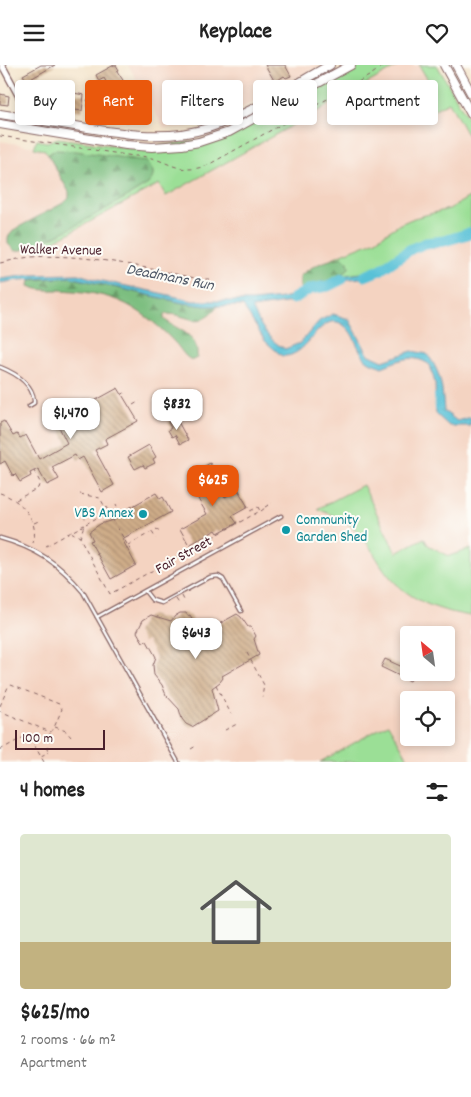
<!DOCTYPE html>
<meta charset="utf-8">
<style>
:root{--surface:#fff;--page:#f6f6f6;--text:#222;--muted:#767676;--accent:#ea580c}
body{margin:0;font-family:Dekko,sans-serif;background:var(--page);color:var(--text);height:100vh;display:flex;flex-direction:column;font-size:19px;white-space:nowrap}
*{box-sizing:border-box;margin:0}
p{font-size:16px;color:var(--muted)}
.icon{flex:none;width:28px;height:28px;fill:none;stroke:currentColor;stroke-width:2;stroke-linecap:round;stroke-linejoin:round}
.map{position:relative;height:697px;overflow:hidden}
.panel{display:flex;flex-direction:column;background:var(--surface);flex:1}
.panel>*{flex:none}
.guide{position:absolute;left:15px;top:15px;width:441px;height:45px;display:flex;gap:10px}
.needle{width:32px;rotate:331deg}
.buttons{position:absolute;left:400px;top:561px;display:grid;gap:10px}
.buttons a{display:grid;place-items:center;width:55px;height:55px;border-radius:5px;background:var(--surface);box-shadow:0 2px 8px #0003;font-size:25px}
.scale{position:absolute;left:15px;bottom:12px;width:90px;box-sizing:border-box;padding-left:5px;border:2px solid #4a1f2b;border-top:0;font-size:14px;line-height:18px;white-space:nowrap;color:#4a1f2b;-webkit-text-stroke:4px #fdfcf7;paint-order:stroke}
.price{position:absolute;translate:-50% -42px;padding:0 11px;border-radius:10px;background:#fff;color:#222;font-size:16px;line-height:32px;filter:drop-shadow(0 1px 2px #0008)}
.price::after{content:'';position:absolute;left:50%;top:30px;width:15px;height:11px;margin-left:-8px;background:inherit;clip-path:polygon(0 0,100% 0,50% 100%)}
.price.on{background:var(--accent);color:#fff}
ul{padding:0;list-style:none}
li{display:grid;align-content:center;gap:10px;height:265px;padding:0 20px}
li span{display:grid;place-items:center;height:155px;border-radius:5px;color:#555}
li>.icon{margin-inline-start:auto}
span .icon{width:90px;height:90px;fill:#fffc;stroke-width:1}
li b{font-size:21px}
h2{display:flex;justify-content:space-between;align-items:center;height:60px;padding:0 20px;font-size:21px}
.tag{padding:0 18px;border-radius:5px;background:var(--surface);box-shadow:0 2px 8px #0003;font-size:18px;line-height:45px}
.tag.on{background:var(--accent);color:#fff}
header{display:flex;justify-content:space-between;align-items:center;height:65px;padding:0 20px;background:var(--surface);font-size:22px;font-weight:800}
.map>svg:first-child{display:block}
.built{fill:#f4d3c1;fill-rule:evenodd}
.green{fill:#9bdf96;stroke:#727f60}
.forest{fill:url(#forest-firs);stroke:#636e55}
.water{fill:url(#water-ripples);stroke:#527081}
.lines{fill:none;stroke-linecap:round;stroke-linejoin:round}
.stream{stroke:#59c1d7;stroke-width:2}
.river{stroke:#59c1d7;stroke-width:11}
.building{fill:url(#building-back-hatch)}
.service-casing{stroke:#866463;stroke-width:5}
.minor-casing{stroke:#866463;stroke-width:8}
.secondary-casing{stroke:#866463;stroke-width:10}
.path{stroke:#866463;stroke-width:1;stroke-dasharray:4 4;stroke-linecap:butt}
.service{stroke:#fff;stroke-width:2.5}
.minor{stroke:#fff;stroke-width:5.5}
.secondary{stroke:#fff;stroke-width:8}
.culture-dot{fill:#0f9aa8;stroke:#fdfcf7;stroke-width:2}
.labels{text-anchor:middle;dominant-baseline:central;stroke-width:4;stroke-linejoin:round;paint-order:stroke}
.street-label{font-size:15px;fill:#4a1f2b;stroke:#fdfcf7}
.culture-label{font-size:15px;fill:#0d838f;stroke:#fdfcf7;text-anchor:end}
.water-label{font-size:16px;font-style:italic;fill:#4f5867;stroke:#fdfcf7}
</style>
<header><svg class="icon" aria-label="menu" viewBox="0 0 24 24"><path d="M4 6h16M4 12h16M4 18h16"/></svg>Keyplace<svg class="icon" aria-label="heart" viewBox="0 0 24 24"><path d="M12 20l-8-8c-3-5 5-10 8-4 3-6 11-1 8 4z"/></svg></header>
<div class="map">
<svg width="471" height="697" viewBox="0 0 471 697">
<defs>
<pattern id="forest-firs" width="22" height="20" patternUnits="userSpaceOnUse" patternTransform="scale(1.25)"><rect width="22" height="20" fill="#7cbe7f"/><path d="M5 1l3.5 6h-7zM16 11l3.5 6h-7z" fill="#689a68"/></pattern>
<pattern id="water-ripples" width="26" height="14" patternUnits="userSpaceOnUse" patternTransform="scale(1.25)"><rect width="26" height="14" fill="#59c1d7"/><path d="M2 4q2-2 4 0t4 0M15 11q2-2 4 0t4 0" fill="none" stroke="#4fa5b9"/></pattern>
<pattern id="building-back-hatch" width="6" height="6" patternUnits="userSpaceOnUse" patternTransform="scale(1.25)"><rect width="6" height="6" fill="#cfad89"/><path d="M-1 5l2 2M0 0l6 6M5-1l2 2" fill="none" stroke="#aa8c70"/></pattern>
</defs>
<rect width="100%" height="100%" fill="#fdfcf7"/>
<filter id="ink" filterUnits="userSpaceOnUse"><feTurbulence type="fractalNoise" baseFrequency=".02" numOctaves="2"/><feDisplacementMap in="SourceGraphic" scale="10" xChannelSelector="R" yChannelSelector="G"/><feConvolveMatrix kernelMatrix="1 2 1 2 8 2 1 2 1" color-interpolation-filters="sRGB"/></filter>
<filter id="wash" filterUnits="userSpaceOnUse"><feTurbulence type="fractalNoise" baseFrequency=".0096" numOctaves="4" result="noise"/><feDisplacementMap in="SourceGraphic" scale="20" xChannelSelector="R" yChannelSelector="G"/><feGaussianBlur stdDeviation="1.12" result="paint"/><feColorMatrix in="noise" values="0 0 0 0 0 0 0 0 0 0 0 0 0 0 0 0 0 1.4 0 .05"/><feComposite in="paint" operator="in"/></filter>
<g filter="url(#wash)">
<rect width="100%" height="100%" fill="#f4e4cb"/>
<!-- built -->
<g class="built">
<polygon points="128,0 321,0 244,42 186,62 164,63"/>
<path d="M397 0H434L471 66V697H0V76L109 94 152 118ZM409 570H446V608H409ZM409 635H446V672H409Z"/>
</g>
<!-- green -->
<g class="green">
<polygon points="359,0 400,0 166,131 159,119 40,184 36,181 138,125 51,87 48,90 45,85 34,83 37,75 47,77 58,73 134,84 225,72 263,53"/>
<polygon points="419,0 437,0 471,59 471,74 466,68 449,37 419,52 406,30 429,17"/>
<polygon points="471,131 471,166 445,173 438,179 421,177 370,207 340,211 344,208 343,192 330,194 376,175 400,159 414,153 449,144"/>
<path d="M363 420 396 488 424 473 428 480 449 491 471 484V551C439 546 410 536 389 511 377 497 369 476 355 464 344 454 330 449 317 444Z"/>
<polygon points="388,659 410,697 320,697"/>
</g>
<!-- forest -->
<g class="forest">
<path d="M55 85 76 86 145 96C153 103 157 110 148 119 119 137 88 154 58 170 44 176 30 185 15 186L8 179V172L15 164 65 137 69 133V127L48 90Z"/>
<path d="M343 192 348 197 349 203 344 208 304 227 300 223V211C312 200 327 195 343 192Z"/>
<path d="M70 212 183 238 218 241C198 267 189 248 164 249V254C178 266 199 268 197 293L193 295C186 294 182 286 177 280 163 264 145 249 126 239 106 229 82 226 59 225 48 225 40 226 29 221L30 215Z"/>
</g>
<!-- water -->
<path class="water" d="M471 166V171L434 183 423 181 393 197 369 212 341 215 292 237 252 243C261 261 267 274 285 284L300 278 319 256 333 249 349 254 368 289 383 296 412 286 427 289C442 308 442 323 444 346L457 356 471 352 470 361H449L436 349 435 318 430 300C413 288 400 295 382 302 378 300 372 299 368 296 360 291 355 271 348 264 325 240 312 282 293 289 290 291 286 291 282 291L265 276 243 241H205L183 238 70 212 19 215 0 218V214L30 210 78 209 98 215 169 230 193 236H253L282 233 305 227 340 211 370 207 421 177 438 179 445 173Z"/>
<g class="lines">
<!-- stream -->
<polyline class="stream" points="435,329 436,344"/>
<!-- river -->
<g class="river">
<polyline points="365,211 380,205 411,184 426,178 444,176 471,168"/>
<polyline points="293,234 310,224 328,221 342,214"/>
</g>
</g>
<g id="blocks">
<!-- building -->
<g class="building">
<polygon points="41,0 55,0 27,16 23,10"/>
<polygon points="114,0 116,0 119,5 117,6 130,26 141,49 127,57 110,28 110,24 104,13 99,16 96,10"/>
<polygon points="265,0 285,0 291,11 286,13 284,11 275,17"/>
<polygon points="41,24 54,24 84,30 82,46 52,42 39,39"/>
<polygon points="0,29 9,31 8,40 0,39"/>
<polygon points="93,32 102,47 96,50 87,35"/>
<polygon points="118,323 138,356 105,374 107,379 95,385 114,420 102,427 83,392 78,395 75,390 52,402 59,414 47,420 38,404 30,408 31,411 20,417 15,409 13,411 5,396 0,399 0,358 4,356 13,371 17,369 20,373 26,370 39,394 67,378 54,352 84,335 87,340"/>
<polygon points="176,353 188,375 180,379 175,370 172,372 168,365 171,363 168,357"/>
<polygon points="149,380 156,392 153,394 155,398 145,403 143,400 135,404 128,392"/>
<polygon points="210,398 221,419 219,420 225,432 238,425 248,442 232,451 237,458 218,468 216,465 189,480 180,464 207,449 198,434 204,431 192,409"/>
<polygon points="156,428 160,434 163,432 171,447 122,474 136,500 111,514 90,476 93,475 89,467 100,459 116,454 115,451"/>
<polygon points="180,548 186,548 188,551 190,550 193,555 191,556 199,570 237,549 241,552 248,562 251,562 256,571 254,574 259,590 222,611 223,613 220,617 212,623 218,646 192,662 186,659 182,654 179,644 166,630 162,620 154,610 153,600 156,592 147,576 143,577 137,567 143,555 151,550 171,556 175,551"/>
<polygon points="385,594 409,605 409,608 415,608 410,616 381,602"/>
</g>
</g>
</g>
<g filter="url(#ink)">
<use href="#blocks" fill-opacity="0" stroke="#866463" stroke-width="1"/>
<g class="lines">
<!-- service casing -->
<g class="service-casing">
<g id="service">
<path d="M0 302C15 308 32 318 34 335V338L29 341"/>
<path d="M0 473C36 483 59 498 83 527L178 697"/>
<polyline points="145,526 152,535 162,538 210,512 218,511 223,514 241,546"/>
<polyline points="97,552 281,451"/>
</g>
</g>
<!-- minor casing -->
<g class="minor-casing">
<polyline id="minor" points="2,0 23,39 25,46 23,63"/>
</g>
<!-- secondary casing -->
<g class="secondary-casing">
<g id="secondary">
<polyline points="444,0 471,49"/>
<polyline points="456,0 471,28"/>
<path d="M0 49C25 53 50 57 75 61 120 68 164 77 208 63 251 49 290 22 330 0"/>
<polyline points="0,59 126,80 152,82 182,80 199,77 229,67 351,0"/>
</g>
</g>
<!-- path -->
<g class="path">
<path d="M0 71 134 91C166 90 175 113 208 100L369 11 385 0"/>
<path d="M0 198C10 196 20 193 31 192 88 188 144 203 200 214H211"/>
<polyline points="121,330 126,327"/>
<polyline points="133,340 140,336"/>
<polyline points="225,425 234,420"/>
<path d="M0 428C21 435 40 455 33 478"/>
<polyline points="80,429 100,433 105,442 102,449"/>
<polyline points="16,435 38,423 40,417 34,406"/>
<polyline points="106,442 110,450 119,446 116,439"/>
<polyline points="265,442 272,438"/>
<polyline points="261,446 265,443"/>
<polyline points="83,450 87,457"/>
<polyline points="34,458 41,455"/>
<polyline points="71,467 80,472"/>
<polyline points="152,467 156,474"/>
<polyline points="128,480 157,464 160,469"/>
<polyline points="46,481 84,460"/>
<polyline points="131,486 110,450 102,450 84,460 80,473 110,529 260,446 258,442 250,446 239,425"/>
<polyline points="182,531 185,537"/>
<polyline points="176,534 180,540"/>
<polyline points="247,588 264,620 262,632"/>
<polyline points="216,620 231,649"/>
<polyline points="0,641 8,622 11,620 59,639 62,644 53,665 50,667 0,646"/>
<polyline points="55,662 66,666 71,672"/>
<polyline points="225,665 239,658"/>
<polyline points="191,684 196,681"/>
<polyline points="0,685 22,673 28,673 33,678 44,697"/>
<polyline points="48,685 50,668"/>
<polyline points="41,691 49,687"/>
</g>
<!-- service -->
<use href="#service" class="service"/>
<!-- minor -->
<use href="#minor" class="minor"/>
<!-- secondary -->
<use href="#secondary" class="secondary"/>
</g>
</g>
<!-- markers -->
<g class="culture-dot">
<circle cx="143" cy="449" r="5"/>
<circle cx="286" cy="465" r="5"/>
</g>
<g class="labels">
<!-- street labels -->
<g class="street-label">
<text transform="translate(61 186) rotate(1)">Walker Avenue</text>
<text transform="translate(184 491) rotate(-29)">Fair Street</text>
</g>
<!-- culture labels -->
<g class="culture-label">
<text x="133" y="449">VBS Annex</text>
<text x="296" y="456" text-anchor="start">Community<tspan x="296" dy="17">Garden Shed</tspan></text>
</g>
<!-- water labels -->
<g class="water-label">
<text transform="translate(170 213) rotate(11)">Deadmans Run</text>
</g>
</g>
</svg>
<div class="buttons">
<a><svg class="needle" viewBox="-14 -14 28 28"><path d="M0-13l5 13h-10z" fill="#e53935"/><path d="M0 13l5-13h-10z" fill="#767676"/></svg></a>
<a><svg class="icon" aria-label="locate" viewBox="0 0 24 24"><circle cx="12" cy="12" r="6"/><path d="M12 2v4M12 18v4M2 12h4M18 12h4"/></svg></a>
</div>
<div class="scale">100 m</div>
<b class="price" style="left:177px;top:366px">$832</b>
<b class="price" style="left:71px;top:375px">$1,470</b>
<b class="price on" style="left:213px;top:442px">$625</b>
<b class="price" style="left:196px;top:595px">$643</b>
<div class="guide">
<a class="tag">Buy</a>
<a class="tag on">Rent</a>
<a class="tag">Filters</a>
<a class="tag">New</a>
<a class="tag">Apartment</a>
</div>
</div>
<section class="panel">
<h2>4 homes<svg class="icon" aria-label="filters" viewBox="0 0 24 24"><path d="M4 7h16M4 17h16"/><circle cx="9" cy="7" r="2"/><circle cx="15" cy="17" r="2"/></svg></h2>
<ul>
<li><span style="background:linear-gradient(#dfe7d0 70%,#c2b280 0)"><svg class="icon" aria-label="home" viewBox="0 0 24 24"><path d="M3 11l9-7 9 7M6 9v11h12V9"/></svg></span><div><b>$625/mo</b><p>2 rooms · 66 m²</p><p>Apartment</p></div></li>
</ul>
</section>
